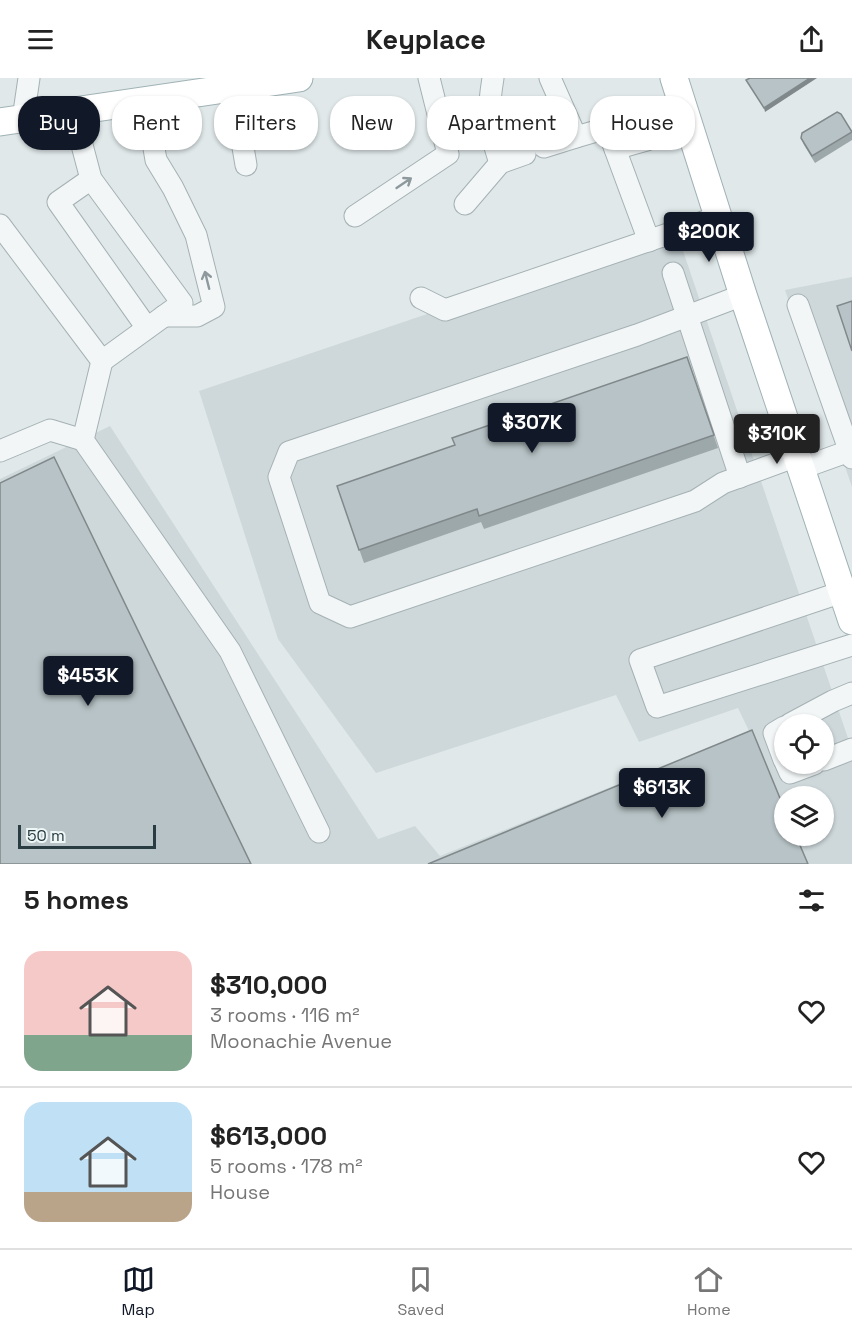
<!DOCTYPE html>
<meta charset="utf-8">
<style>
:root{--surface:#fff;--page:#f2f2f2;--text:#222;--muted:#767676;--line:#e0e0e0;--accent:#111827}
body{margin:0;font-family:"Space Grotesk",sans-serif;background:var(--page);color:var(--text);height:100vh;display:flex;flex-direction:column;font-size:22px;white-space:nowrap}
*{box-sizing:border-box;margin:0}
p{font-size:20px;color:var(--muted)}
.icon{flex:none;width:33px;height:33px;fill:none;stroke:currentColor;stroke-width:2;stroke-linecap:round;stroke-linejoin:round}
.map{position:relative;height:786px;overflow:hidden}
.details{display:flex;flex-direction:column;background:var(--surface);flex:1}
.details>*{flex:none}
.guide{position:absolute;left:18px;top:18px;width:816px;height:54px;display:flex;gap:12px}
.tools{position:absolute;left:774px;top:636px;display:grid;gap:12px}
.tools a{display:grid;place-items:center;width:60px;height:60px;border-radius:50%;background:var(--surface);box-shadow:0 2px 4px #0004;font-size:30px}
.scale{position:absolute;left:18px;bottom:15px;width:138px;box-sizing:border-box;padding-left:6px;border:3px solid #283c41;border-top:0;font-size:16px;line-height:21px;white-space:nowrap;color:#283c41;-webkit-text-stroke:4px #eff6f6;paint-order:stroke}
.price{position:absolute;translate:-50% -51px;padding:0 14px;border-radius:6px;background:var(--accent);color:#fff;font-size:20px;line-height:39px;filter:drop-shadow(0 2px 3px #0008)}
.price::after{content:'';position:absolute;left:50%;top:36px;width:18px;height:14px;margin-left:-9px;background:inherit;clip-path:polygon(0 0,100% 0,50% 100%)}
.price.on{background:#222;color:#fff}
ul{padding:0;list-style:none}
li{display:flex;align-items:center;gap:18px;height:150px;padding:0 24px}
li+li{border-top:2px solid var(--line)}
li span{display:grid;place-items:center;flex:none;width:168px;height:120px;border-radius:18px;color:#555}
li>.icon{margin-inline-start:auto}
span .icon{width:72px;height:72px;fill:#fffc;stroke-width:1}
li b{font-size:26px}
h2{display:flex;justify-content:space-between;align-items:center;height:72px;padding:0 24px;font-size:26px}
.pill{padding:0 21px;border-radius:24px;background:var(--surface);box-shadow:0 2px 4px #0004;font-size:21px;line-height:54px}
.pill.on{background:var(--accent);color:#fff}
header{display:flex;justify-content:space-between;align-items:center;height:78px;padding:0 24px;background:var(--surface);font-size:27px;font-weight:700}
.dock{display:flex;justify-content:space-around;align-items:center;height:84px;border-top:2px solid var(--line);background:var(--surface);font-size:16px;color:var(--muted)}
.dock a{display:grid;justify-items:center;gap:3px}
.dock .on{color:var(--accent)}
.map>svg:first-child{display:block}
.built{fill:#ced8db;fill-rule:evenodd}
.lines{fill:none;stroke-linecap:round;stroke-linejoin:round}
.minor-casing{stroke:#a5b1b3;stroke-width:23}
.major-casing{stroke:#9fb2b5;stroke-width:29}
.minor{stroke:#f2f6f7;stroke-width:21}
.major{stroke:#fff;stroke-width:27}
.wall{fill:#9da8aa}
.shaded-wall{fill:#80888b}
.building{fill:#b7c3c6;stroke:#80888b;stroke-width:1.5}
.oneway{stroke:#8d999c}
</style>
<header><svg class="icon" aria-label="menu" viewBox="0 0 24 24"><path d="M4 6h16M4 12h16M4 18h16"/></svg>Keyplace<svg class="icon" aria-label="share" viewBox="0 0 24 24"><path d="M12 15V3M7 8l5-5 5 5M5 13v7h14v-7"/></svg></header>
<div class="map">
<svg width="852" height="786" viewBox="0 0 852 786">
<rect width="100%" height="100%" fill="#e0e8e9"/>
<!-- built -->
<g class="built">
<path d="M676 152 852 672V786H0V401L110 348 378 761 415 748 440 778 749 653 738 630 639 664 616 617 376 695 278 561 199 313ZM784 646H824V686H784ZM784 718H824V758H784Z"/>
<polygon points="852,199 852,409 785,212"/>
</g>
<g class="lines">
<!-- minor casing -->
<g class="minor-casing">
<g id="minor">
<path d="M493 0C487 37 488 49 500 85"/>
<polyline points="550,0 576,59 607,50 615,71 647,62 687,40"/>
<polyline points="233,10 246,87"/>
<polyline points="146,23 156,82 173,110 196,157 214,229 197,238 164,238"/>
<polyline points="23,41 29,0"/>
<polyline points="544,69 576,59"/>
<polyline points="615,71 649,163"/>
<polyline points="91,101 58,124 147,250"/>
<polyline points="465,126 500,85 525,76"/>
<polyline points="355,138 448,76 429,0"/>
<polyline points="0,147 102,283 182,225 91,101 82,67 83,32"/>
<polyline points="673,195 740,399"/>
<polyline points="743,217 637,257 289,374 279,399 320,525 350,539 695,423 723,405 797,378"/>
<polyline points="421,220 445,232 718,139"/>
<polyline points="798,227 852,380"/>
<polyline points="102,283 83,362 230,573 319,754"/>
<polyline points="0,373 50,352 83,362"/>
<polyline points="802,390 852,372"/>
<polyline points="842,514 640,582 657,629 852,567"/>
<polyline points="790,646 833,623 852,615"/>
<polyline points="784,649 774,655 784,682"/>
<polyline points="824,682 852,671"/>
<polyline points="786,686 790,695 814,686"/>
</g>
</g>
<!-- major casing -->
<g class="major-casing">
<g id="major">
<polyline points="674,0 743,217 852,543"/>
<polyline points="0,44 299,0"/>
</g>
</g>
<!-- minor -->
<use href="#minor" class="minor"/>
<!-- major -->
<use href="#major" class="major"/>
</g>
<!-- wall -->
<g class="wall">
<polygon points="852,53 852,62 815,85 804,67 801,60"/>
<polygon points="687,279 718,370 484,451 481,444 364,485 337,408 455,367"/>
</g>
<!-- shaded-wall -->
<polygon class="shaded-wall" points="810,0 817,0 765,34 764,30"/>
<!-- building -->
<g class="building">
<polygon points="750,0 810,0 764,30 746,2"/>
<polygon points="837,34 841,36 852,54 812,78 801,60 802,55"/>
<polygon points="852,223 852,273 837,228"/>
<polygon points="687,279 714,357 479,438 477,431 359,472 337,408 455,367 452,360"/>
<polygon points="54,379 251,786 0,786 0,405"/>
<polygon points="752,652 784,730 784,758 796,758 808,786 428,786"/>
</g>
<!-- one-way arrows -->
<defs><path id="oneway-shaft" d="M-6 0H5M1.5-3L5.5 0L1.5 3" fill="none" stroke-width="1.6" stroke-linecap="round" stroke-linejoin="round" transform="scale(1.5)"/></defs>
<g class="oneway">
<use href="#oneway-shaft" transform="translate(404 105) rotate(-34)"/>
<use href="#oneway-shaft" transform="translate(207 202) rotate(-104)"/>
</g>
</svg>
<div class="tools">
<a><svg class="icon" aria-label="locate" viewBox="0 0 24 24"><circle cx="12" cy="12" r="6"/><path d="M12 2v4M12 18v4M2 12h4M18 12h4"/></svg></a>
<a><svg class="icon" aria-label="layers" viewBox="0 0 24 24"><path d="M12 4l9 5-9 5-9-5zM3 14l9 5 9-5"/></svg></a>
</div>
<div class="scale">50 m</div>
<b class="price" style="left:709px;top:185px">$200K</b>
<b class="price" style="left:532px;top:376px">$307K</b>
<b class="price on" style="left:777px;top:387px">$310K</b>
<b class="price" style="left:88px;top:629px">$453K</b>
<b class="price" style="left:662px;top:741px">$613K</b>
<div class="guide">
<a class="pill on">Buy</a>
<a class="pill">Rent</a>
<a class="pill">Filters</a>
<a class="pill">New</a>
<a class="pill">Apartment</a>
<a class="pill">House</a>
</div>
</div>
<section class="details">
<h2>5 homes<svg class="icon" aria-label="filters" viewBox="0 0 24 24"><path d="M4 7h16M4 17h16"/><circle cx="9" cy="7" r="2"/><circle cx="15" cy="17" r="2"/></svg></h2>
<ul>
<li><span style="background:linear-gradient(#f6c9c9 70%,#7fa58c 0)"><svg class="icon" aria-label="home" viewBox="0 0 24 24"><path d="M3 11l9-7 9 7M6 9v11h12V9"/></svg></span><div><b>$310,000</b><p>3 rooms · 116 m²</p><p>Moonachie Avenue</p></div><svg class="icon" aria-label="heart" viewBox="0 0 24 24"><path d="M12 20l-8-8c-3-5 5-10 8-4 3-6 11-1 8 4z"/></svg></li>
<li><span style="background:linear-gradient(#bfe0f5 75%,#b9a48a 0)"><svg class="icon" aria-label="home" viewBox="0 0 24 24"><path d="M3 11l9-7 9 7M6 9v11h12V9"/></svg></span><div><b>$613,000</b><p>5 rooms · 178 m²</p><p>House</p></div><svg class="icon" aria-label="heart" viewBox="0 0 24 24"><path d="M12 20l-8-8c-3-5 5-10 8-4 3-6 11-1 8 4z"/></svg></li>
</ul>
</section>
<nav class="dock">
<a class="on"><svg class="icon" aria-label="map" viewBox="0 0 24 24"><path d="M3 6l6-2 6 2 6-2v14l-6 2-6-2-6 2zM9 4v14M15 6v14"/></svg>Map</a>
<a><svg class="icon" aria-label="saved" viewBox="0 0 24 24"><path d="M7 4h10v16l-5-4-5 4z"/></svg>Saved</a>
<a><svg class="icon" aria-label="home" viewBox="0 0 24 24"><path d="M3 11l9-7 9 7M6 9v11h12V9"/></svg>Home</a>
</nav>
